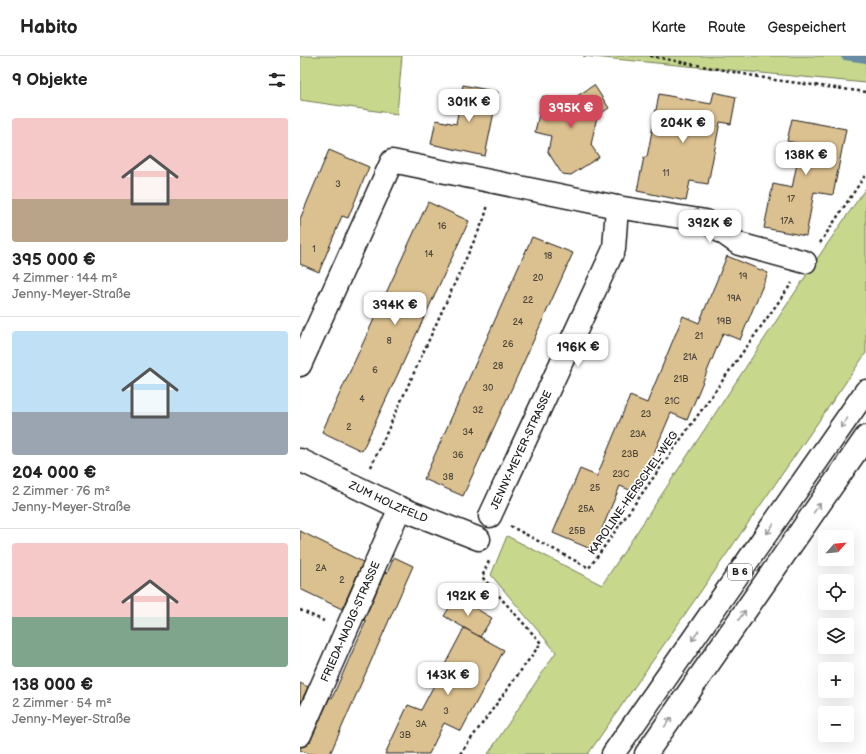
<!DOCTYPE html>
<html lang="de">
<meta charset="utf-8">
<style>
:root{--surface:#fff;--page:#f6f6f6;--text:#222;--muted:#767676;--line:#e0e0e0;--accent:#d1495b}
body{margin:0;font-family:"Balsamiq Sans",sans-serif;background:var(--page);color:var(--text);height:100vh;display:flex;flex-direction:column;font-size:15px;white-space:nowrap}
*{box-sizing:border-box;margin:0}
p{font-size:13px;color:var(--muted)}
.icon{flex:none;width:22px;height:22px;fill:none;stroke:currentColor;stroke-width:2;stroke-linecap:round;stroke-linejoin:round}
.map{position:relative;flex:1;overflow:hidden}
.details{display:flex;flex-direction:column;background:var(--surface);width:300px}
.details>*{flex:none}
.needle{width:26px;rotate:63deg}
.controls{position:absolute;left:518px;top:474px;display:grid;gap:8px}
.controls a{display:grid;place-items:center;width:36px;height:36px;border-radius:4px;background:var(--surface);box-shadow:0 4px 16px #0002;font-size:20px}
.price{position:absolute;translate:-50% -34px;padding:0 9px;border-radius:8px;background:#fff;color:#222;font-size:13px;line-height:26px;filter:drop-shadow(0 1px 2px #0008)}
.price::after{content:'';position:absolute;left:50%;top:24px;width:12px;height:9px;margin-left:-6px;background:inherit;clip-path:polygon(0 0,100% 0,50% 100%)}
.price.on{background:var(--accent);color:#fff}
ul{padding:0;list-style:none}
li{display:grid;align-content:center;gap:8px;height:212px;padding:0 12px}
li+li{border-top:1px solid var(--line)}
li span{display:grid;place-items:center;height:124px;border-radius:4px;color:#555}
li>.icon{margin-inline-start:auto}
span .icon{width:72px;height:72px;fill:#fffc;stroke-width:1}
li b{font-size:17px}
h2{display:flex;justify-content:space-between;align-items:center;height:48px;padding:0 12px;font-size:17px}
header{display:flex;align-items:center;gap:24px;box-sizing:border-box;height:56px;padding:0 20px;background:var(--surface);border-bottom:1px solid var(--line)}
header strong{font-size:19px}
nav{display:flex;gap:22px;margin-inline-start:auto;font-size:14px}
main{display:flex;flex:1;min-height:0}
.map>svg:first-child{display:block}
.green{fill:#c7d88d;stroke:#727a54}
.lines{fill:none;stroke-linecap:round;stroke-linejoin:round}
.stream{stroke:#698da3;stroke-width:8}
.building{fill:#dbc090;stroke:#1c1c1c}
.minor-casing{stroke:#1c1c1c;stroke-width:25}
.highway-casing{stroke:#1c1c1c;stroke-width:25}
.path{stroke:#1c1c1c;stroke-width:2.5;stroke-dasharray:3 3;stroke-linecap:butt}
.minor{stroke:#fff;stroke-width:22}
.highway{stroke:#fff;stroke-width:22}
.oneway{stroke:#999}
.labels{text-anchor:middle;dominant-baseline:central;stroke-width:3.5;stroke-linejoin:round;paint-order:stroke}
.number-label{font-size:9px;fill:#4c4539}
.shield{fill:#fff;stroke:#606060;stroke-width:1}
.shield-label{font-size:10px;font-weight:bold;fill:#1c1c1c}
.street-label{font-size:11px;fill:#1c1c1c;stroke:#fff}
</style>
<header>
<strong>Habito</strong>
<nav><a>Karte</a><a>Route</a><a>Gespeichert</a></nav>
</header>
<main>
<section class="details">
<h2>9 Objekte<svg class="icon" aria-label="filters" viewBox="0 0 24 24"><path d="M4 7h16M4 17h16"/><circle cx="9" cy="7" r="2"/><circle cx="15" cy="17" r="2"/></svg></h2>
<ul>
<li><span style="background:linear-gradient(#f6c9c9 65%,#b9a48a 0)"><svg class="icon" aria-label="home" viewBox="0 0 24 24"><path d="M3 11l9-7 9 7M6 9v11h12V9"/></svg></span><div><b>395 000 €</b><p>4 Zimmer · 144 m²</p><p>Jenny-Meyer-Straße</p></div></li>
<li><span style="background:linear-gradient(#bfe0f5 65%,#9aa5b1 0)"><svg class="icon" aria-label="home" viewBox="0 0 24 24"><path d="M3 11l9-7 9 7M6 9v11h12V9"/></svg></span><div><b>204 000 €</b><p>2 Zimmer · 76 m²</p><p>Jenny-Meyer-Straße</p></div></li>
<li><span style="background:linear-gradient(#f6c9c9 60%,#7fa58c 0)"><svg class="icon" aria-label="home" viewBox="0 0 24 24"><path d="M3 11l9-7 9 7M6 9v11h12V9"/></svg></span><div><b>138 000 €</b><p>2 Zimmer · 54 m²</p><p>Jenny-Meyer-Straße</p></div></li>
</ul>
</section>
<div class="map">
<svg width="566" height="698" viewBox="0 0 566 698">
<rect width="100%" height="100%" fill="#fff"/>
<filter id="ink" filterUnits="userSpaceOnUse"><feTurbulence type="fractalNoise" baseFrequency=".025" numOctaves="2"/><feDisplacementMap in="SourceGraphic" scale="8" xChannelSelector="R" yChannelSelector="G"/><feConvolveMatrix kernelMatrix="1 2 1 2 8 2 1 2 1" color-interpolation-filters="sRGB"/></filter>
<g filter="url(#ink)">
<!-- green -->
<g class="green">
<polygon points="0,0 102,0 97,58 0,44"/>
<polygon points="283,0 566,0 566,27"/>
<polygon points="566,132 566,297 288,698 188,698 256,596 191,519 207,480 302,529 521,197"/>
</g>
<g class="lines">
<!-- stream -->
<polyline class="stream" points="545,0 566,3"/>
</g>
<!-- building -->
<g class="building">
<polygon points="163,29 198,36 185,100 131,88 136,64 156,68"/>
<polygon points="294,29 309,52 297,60 291,89 299,101 271,119 262,118 248,96 251,80 235,76 243,40 268,46"/>
<polygon points="414,36 436,41 431,68 420,66 408,128 390,125 386,145 337,135 344,101 347,101 359,38 411,48"/>
<polygon points="492,63 546,73 533,139 514,136 506,180 464,172 473,128 492,132 501,88 487,85"/>
<polygon points="29,94 69,111 48,162 42,160 19,216 0,208 0,163"/>
<polygon points="128,146 169,165 62,395 22,376"/>
<polygon points="232,181 273,197 163,440 124,423"/>
<polygon points="427,200 468,217 440,284 423,277 387,364 371,357 337,437 320,430 293,494 253,477 280,413 297,420 330,340 347,347 383,260 399,267"/>
<polygon points="0,475 63,506 42,553 0,533"/>
<polygon points="94,501 113,510 30,698 10,698 0,694 0,691 7,689 11,684 30,641 32,642 66,565 64,564 85,516 87,517"/>
<polygon points="156,541 192,562 180,581 144,560"/>
<polygon points="164,572 204,594 161,675 144,667 129,698 85,698 108,649 121,654"/>
<polygon points="0,627 8,631 0,648"/>
</g>
<g class="lines">
<!-- minor casing -->
<g class="minor-casing">
<g id="minor">
<polyline points="0,309 92,105 317,151 406,165 439,188 505,206"/>
<path id="s1" d="M0 404 100 452 179 483"/>
<path id="s2" d="M190 460 314 193 317 151"/>
<path id="s3" d="M0 679 100 452"/>
</g>
</g>
<!-- highway casing -->
<g class="highway-casing">
<g id="highway">
<polyline points="313,698 566,335"/>
<polyline points="346,698 566,381"/>
</g>
</g>
<!-- path -->
<g class="path">
<polyline points="350,0 475,24 566,36"/>
<polyline points="520,187 566,118"/>
<polyline points="71,411 184,163 188,149"/>
<polyline points="210,470 289,512 492,227"/>
<polyline points="0,554 24,565"/>
<polyline points="160,698 241,587 182,521 189,505"/>
</g>
<!-- minor -->
<use href="#minor" class="minor"/>
<!-- highway -->
<use href="#highway" class="highway"/>
</g>
<!-- one-way arrows -->
<defs><path id="oneway-shaft" d="M-6 0H5M1.5-3L5.5 0L1.5 3" fill="none" stroke-width="1.6" stroke-linecap="round" stroke-linejoin="round"/></defs>
<g class="oneway">
<use href="#oneway-shaft" transform="translate(544 367) rotate(125)"/>
<use href="#oneway-shaft" transform="translate(517 452) rotate(-55)"/>
<use href="#oneway-shaft" transform="translate(470 473) rotate(125)"/>
<use href="#oneway-shaft" transform="translate(442 559) rotate(-55)"/>
<use href="#oneway-shaft" transform="translate(395 580) rotate(125)"/>
<use href="#oneway-shaft" transform="translate(368 666) rotate(-55)"/>
</g>
</g>
<g class="labels">
<!-- number labels -->
<g class="number-label">
<text x="366" y="117">11</text>
<text x="38" y="128">3</text>
<text x="491" y="143">17</text>
<text x="487" y="165">17A</text>
<text x="142" y="170">16</text>
<text x="14" y="193">1</text>
<text x="129" y="198">14</text>
<text x="248" y="200">18</text>
<text x="443" y="220">19</text>
<text x="238" y="222">20</text>
<text x="434" y="242">19A</text>
<text x="228" y="244">22</text>
<text x="424" y="265">19B</text>
<text x="218" y="266">24</text>
<text x="399" y="280">21</text>
<text x="89" y="285">8</text>
<text x="208" y="288">26</text>
<text x="390" y="301">21A</text>
<text x="198" y="310">28</text>
<text x="75" y="314">6</text>
<text x="381" y="323">21B</text>
<text x="188" y="332">30</text>
<text x="62" y="343">4</text>
<text x="372" y="345">21C</text>
<text x="178" y="354">32</text>
<text x="346" y="358">23</text>
<text x="49" y="371">2</text>
<text x="168" y="376">34</text>
<text x="338" y="378">23A</text>
<text x="330" y="398">23B</text>
<text x="158" y="399">36</text>
<text x="321" y="418">23C</text>
<text x="148" y="421">38</text>
<text x="295" y="432">25</text>
<text x="286" y="453">25A</text>
<text x="277" y="475">25B</text>
<text x="21" y="512">2A</text>
<text x="42" y="524">2</text>
<text x="146" y="655">3</text>
<text x="121" y="668">3A</text>
<text x="105" y="679">3B</text>
</g>
<!-- shield labels -->
<rect class="shield" x="428" y="508" width="24" height="16" rx="3"/>
<g class="shield-label">
<text x="440" y="516">B 6</text>
</g>
<!-- street labels -->
<g class="street-label">
<text stroke="none"><textPath href="#s2" startOffset="73">JENNY-MEYER-STRASSE</textPath></text>
<text transform="translate(333 437) rotate(-55)">KAROLINE-HERSCHEL-WEG</text>
<text stroke="none"><textPath href="#s1" startOffset="98">ZUM HOLZFELD</textPath></text>
<text stroke="none"><textPath href="#s3" startOffset="124">FRIEDA-NADIG-STRASSE</textPath></text>
</g>
</g>
</svg>
<div class="controls">
<a><svg class="needle" viewBox="-14 -14 28 28"><path d="M0-13l5 13h-10z" fill="#e53935"/><path d="M0 13l5-13h-10z" fill="#767676"/></svg></a>
<a><svg class="icon" aria-label="locate" viewBox="0 0 24 24"><circle cx="12" cy="12" r="6"/><path d="M12 2v4M12 18v4M2 12h4M18 12h4"/></svg></a>
<a><svg class="icon" aria-label="layers" viewBox="0 0 24 24"><path d="M12 4l9 5-9 5-9-5zM3 14l9 5 9-5"/></svg></a>
<a>+</a>
<a>−</a>
</div>
<b class="price" style="left:169px;top:67px">301K €</b>
<b class="price on" style="left:271px;top:73px">395K €</b>
<b class="price" style="left:383px;top:88px">204K €</b>
<b class="price" style="left:506px;top:120px">138K €</b>
<b class="price" style="left:410px;top:188px">392K €</b>
<b class="price" style="left:95px;top:270px">394K €</b>
<b class="price" style="left:278px;top:312px">196K €</b>
<b class="price" style="left:168px;top:561px">192K €</b>
<b class="price" style="left:148px;top:640px">143K €</b>
</div>
</main>
